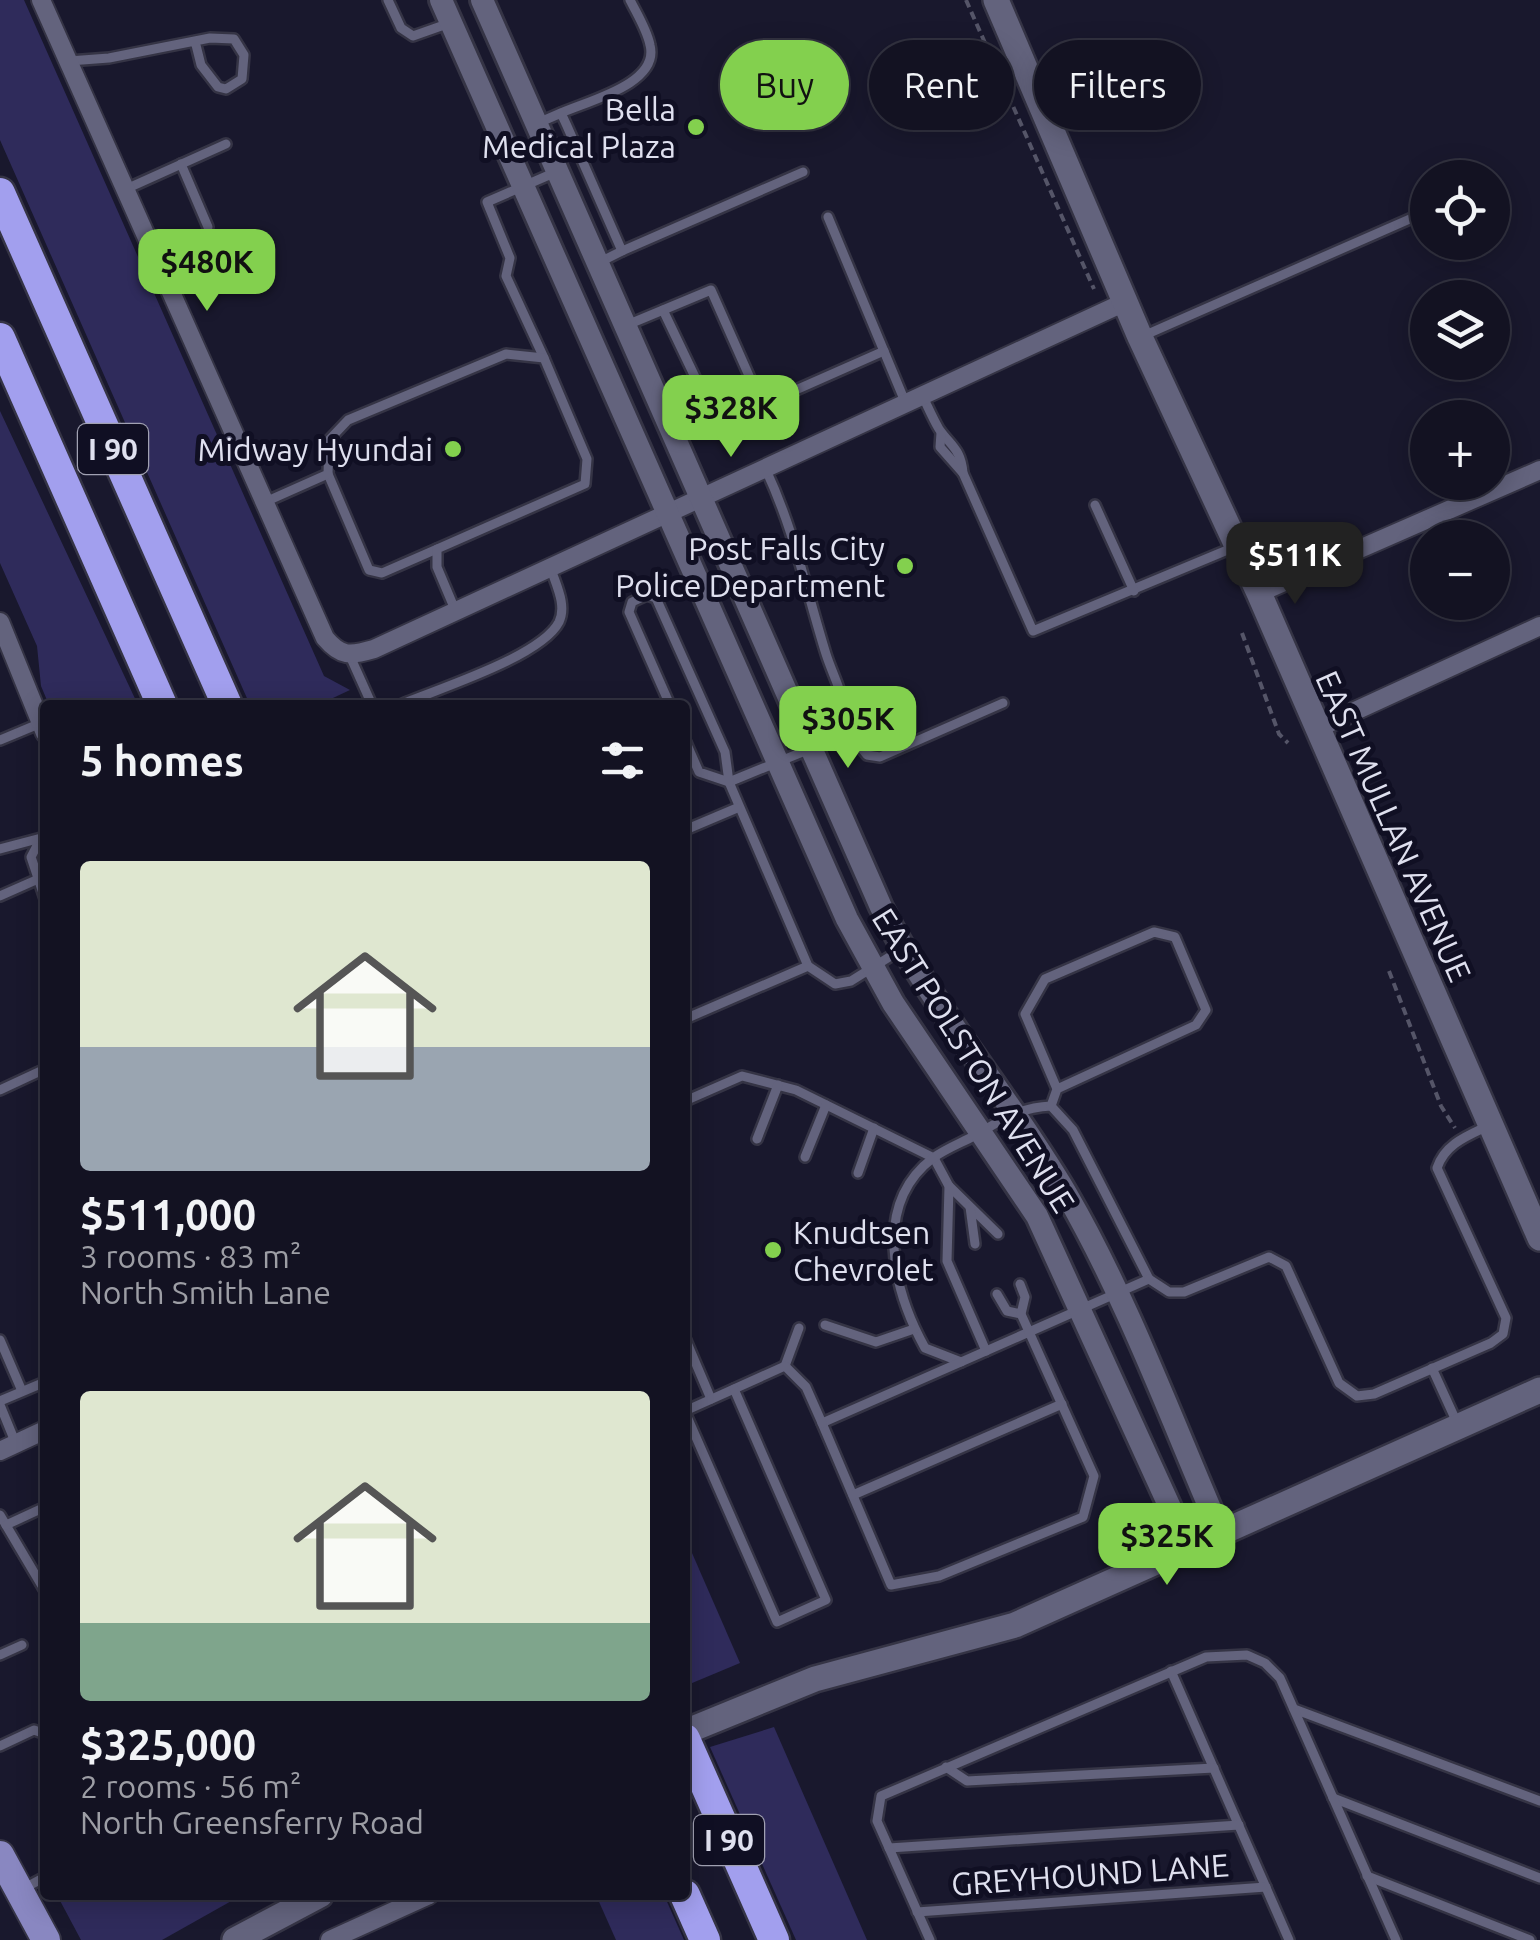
<!DOCTYPE html>
<meta charset="utf-8">
<style>
:root{--surface:#131222;--page:#20202f;--text:#f1f3f6;--muted:#9d9ea5;--line:#323240;--accent:#83d04e}
body{margin:0;font-family:Ubuntu,sans-serif;background:var(--page);color:var(--text);height:100vh;display:flex;flex-direction:column;font-size:38px;white-space:nowrap}
*{box-sizing:border-box;margin:0}
p{font-size:32px;color:var(--muted)}
.icon{flex:none;width:55px;height:55px;fill:none;stroke:currentColor;stroke-width:2;stroke-linecap:round;stroke-linejoin:round}
.map{position:relative;flex:1;overflow:hidden}
.drawer{position:absolute;left:40px;top:700px;width:650px;height:1200px;display:flex;flex-direction:column;background:var(--surface);border-radius:10px;box-shadow:0 5px 25px #0003,0 0 0 2px var(--line)}
.drawer>*{flex:none}
.guide{position:absolute;left:720px;top:40px;width:670px;height:90px;display:flex;gap:20px}
.fabs{position:absolute;left:1410px;top:160px;display:grid;gap:20px}
.fabs a{display:grid;place-items:center;width:100px;height:100px;border-radius:50%;background:var(--surface);box-shadow:0 5px 25px #0003,0 0 0 2px var(--line);font-size:50px}
.price{position:absolute;translate:-50% -85px;padding:0 22px;border-radius:20px;background:var(--accent);color:#111;font-size:32px;line-height:65px;filter:drop-shadow(0 2px 5px #0008)}
.price::after{content:'';position:absolute;left:50%;top:60px;width:30px;height:22px;margin-left:-15px;background:inherit;clip-path:polygon(0 0,100% 0,50% 100%)}
.price.selected{background:#222;color:#fff}
ul{padding:0;list-style:none}
li{display:grid;align-content:center;gap:20px;height:530px;padding:0 40px}
li span{display:grid;place-items:center;height:310px;border-radius:10px;color:#555}
li>.icon{margin-inline-start:auto}
span .icon{width:180px;height:180px;fill:#fffc;stroke-width:1}
li b{font-size:42px}
h2{display:flex;justify-content:space-between;align-items:center;height:120px;padding:0 40px;font-size:42px}
.pill{padding:0 35px;border-radius:45px;background:var(--surface);box-shadow:0 5px 25px #0003,0 0 0 2px var(--line);font-size:35px;line-height:90px}
.pill.selected{background:var(--accent);color:#111}
.map>svg:first-child{display:block}
.green{fill:#2f2b5b}
.lines{fill:none;stroke-linecap:round;stroke-linejoin:round}
.service-casing{stroke:#353445;stroke-width:14}
.minor-casing{stroke:#353445;stroke-width:22}
.tertiary-casing{stroke:#353445;stroke-width:28}
.secondary-casing{stroke:#353445;stroke-width:30}
.primary-casing{stroke:#353445;stroke-width:32}
.motorway-casing{stroke:#353445;stroke-width:35}
.path{stroke:#555568;stroke-width:4;stroke-dasharray:8 5;stroke-linecap:butt}
.service{stroke:#63637d;stroke-width:9}
.minor{stroke:#63637d;stroke-width:18}
.tertiary{stroke:#63637d;stroke-width:22}
.secondary{stroke:#63637d;stroke-width:25}
.primary{stroke:#8987c1;stroke-width:28}
.motorway{stroke:#a29fee;stroke-width:30}
.poi-dot{fill:#83d04e;stroke:#100f23;stroke-width:4}
.labels{text-anchor:middle;dominant-baseline:central;stroke-width:10;stroke-linejoin:round;paint-order:stroke}
.shield{fill:#100f23;stroke:#a1a1b2;stroke-width:2.5}
.shield-label{font-size:30px;font-weight:bold;fill:#dfe0ef}
.poi-label{font-size:32px;fill:#dfe0ef;stroke:#100f23;text-anchor:end}
.street-label{font-size:32px;fill:#dfe0ef;stroke:#100f23}
</style>
<div class="map">
<svg width="1540" height="1940" viewBox="0 0 1540 1940">
<rect width="100%" height="100%" fill="#19182d"/>
<!-- green -->
<g class="green">
<polygon points="0,0 24,0 324,676 350,690 318,705 250,705 0,140"/>
<polygon points="0,411 138,705 49,705 41,686 37,646 0,563"/>
<polygon points="685,1537 740,1663 685,1686"/>
<polygon points="774,1727 867,1940 796,1940 710,1747"/>
<polygon points="57,1895 242,1895 162,1940 81,1940"/>
<polygon points="596,1895 664,1895 684,1940 616,1940"/>
</g>
<g class="lines">
<!-- service casing -->
<g class="service-casing">
<g id="service">
<polyline points="388,0 401,28 413,36 447,24"/>
<polyline points="69,61 109,58 210,38 234,39 244,55 242,79 226,89 218,87 201,65 195,41"/>
<path d="M561 113C587 101 660 84 650 45 647 30 637 14 630 0"/>
<polyline points="538,123 561,113 567,126 622,251 600,262"/>
<polyline points="181,164 208,227"/>
<polyline points="126,189 226,144"/>
<polyline points="828,217 906,404"/>
<polyline points="622,251 803,172"/>
<polyline points="663,310 716,421 762,405"/>
<polyline points="627,325 711,290 762,405 884,351"/>
<polyline points="1143,336 1428,211"/>
<polyline points="544,358 506,276 510,258 487,202 556,172"/>
<path d="M923 397C928 407 933 419 939 429 951 446 961 449 963 473L1033 631 1237 546"/>
<polyline points="941,433 940,447 963,473"/>
<path d="M766 470C795 532 806 590 826 654 834 679 848 701 845 728L827 742 729 782 808 966 835 984 851 981 902 949"/>
<polyline points="328,474 369,570 382,573 437,549"/>
<polyline points="265,502 328,474 329,440 348,420 506,354 544,358 587,459 585,484 437,549 437,567 456,612"/>
<polyline points="1095,505 1134,591"/>
<polyline points="350,656 372,705"/>
<path d="M400 705C437 689 541 657 559 622 567 605 556 585 551 569"/>
<polyline points="670,705 629,612 632,602 647,595 656,598 725,752 729,782 699,772 685,740"/>
<polyline points="845,728 867,755 880,757 1003,703"/>
<polyline points="0,740 41,723"/>
<polyline points="685,830 737,808"/>
<polyline points="41,838 31,857 45,899"/>
<polyline points="0,849 45,837"/>
<polyline points="0,896 36,880"/>
<polyline points="685,1019 808,966"/>
<polyline points="0,1090 45,1069"/>
<polyline points="685,1101 742,1076 796,1090 934,1158 949,1186 947,1261 986,1351"/>
<path d="M1051 1106 1073 1130 1149 1279 961 1362 925 1348C894 1292 871 1205 933 1158 945 1149 961 1143 974 1136 1000 1121 1020 1107 1051 1106Z"/>
<polyline points="1051,1106 1057,1089 1196,1025 1206,1010 1175,937 1154,932 1045,979 1025,1014 1057,1089"/>
<polyline points="757,1139 778,1085"/>
<polyline points="805,1157 826,1105"/>
<polyline points="858,1173 874,1128"/>
<polyline points="949,1186 998,1234"/>
<polyline points="970,1207 975,1244"/>
<path d="M1149 1279 1169 1292H1184L1269 1257 1286 1266 1339 1383 1357 1396 1374 1394 1491 1343 1503 1334 1506 1318 1437 1168C1445 1144 1467 1136 1488 1126"/>
<polyline points="997,1294 1007,1311 1021,1314"/>
<polyline points="825,1325 876,1342 914,1329"/>
<polyline points="685,1338 711,1399"/>
<polyline points="0,1340 22,1391"/>
<polyline points="961,1362 822,1423 891,1585 939,1576 1083,1517 1094,1476 1021,1314 1025,1297 1020,1284"/>
<polyline points="785,1366 799,1328"/>
<polyline points="1432,1368 1458,1425"/>
<polyline points="0,1401 45,1382"/>
<polyline points="0,1405 16,1444"/>
<polyline points="685,1411 785,1366 806,1387 822,1423"/>
<polyline points="685,1412 777,1622 826,1600 734,1389"/>
<polyline points="853,1495 1062,1404"/>
<polyline points="0,1515 45,1591"/>
<polyline points="6,1525 45,1507"/>
<polyline points="0,1655 22,1645"/>
<polyline points="1171,1671 1289,1940"/>
<polyline points="1294,1709 1540,1801"/>
<polyline points="0,1746 34,1730 45,1734"/>
<polyline points="946,1767 967,1781 1214,1768"/>
<polyline points="1333,1798 1540,1878"/>
<polyline points="889,1848 1239,1825"/>
<polyline points="1367,1876 1530,1940"/>
<polyline points="21,1890 45,1877"/>
<polyline points="917,1912 1266,1887"/>
<polyline points="930,1940 877,1821 881,1796 1206,1657 1247,1655 1265,1663 1280,1678 1396,1940"/>
</g>
</g>
<!-- minor casing -->
<g class="minor-casing">
<g id="minor">
<path d="M41 0 325 638C341 657 350 656 374 649L1125 302"/>
<polyline points="1259,593 1540,470"/>
<polyline points="0,622 45,733"/>
<polyline points="1316,729 1540,626"/>
<polyline points="0,1451 45,1430"/>
<polyline points="330,1940 429,1895"/>
</g>
</g>
<!-- tertiary casing -->
<g class="tertiary-casing">
<g id="tertiary">
<polyline points="441,0 847,919 893,1003 1037,1216 1189,1549"/>
<path d="M482 0 881 907C933 1010 1009 1096 1067 1195 1128 1301 1172 1421 1221 1534"/>
</g>
</g>
<!-- secondary casing -->
<g class="secondary-casing">
<g id="secondary">
<polyline points="996,0 1140,337 1259,593 1540,1238"/>
<polyline points="685,1732 815,1679 1015,1625 1540,1390"/>
<polyline points="235,1940 320,1895"/>
</g>
</g>
<!-- primary casing -->
<g class="primary-casing">
<polyline id="primary" points="0,1855 46,1940"/>
</g>
<!-- motorway casing -->
<g class="motorway-casing">
<g id="motorway">
<polyline points="0,193 227,705"/>
<polyline points="0,338 162,705"/>
<polyline points="685,1739 774,1940"/>
<polyline points="685,1895 705,1940"/>
</g>
</g>
<!-- path -->
<g class="path">
<polyline points="966,0 1094,289"/>
<polyline points="1242,633 1279,734 1288,743"/>
<polyline points="1389,971 1441,1106 1455,1128"/>
</g>
<!-- service -->
<use href="#service" class="service"/>
<!-- minor -->
<use href="#minor" class="minor"/>
<!-- tertiary -->
<use href="#tertiary" class="tertiary"/>
<!-- secondary -->
<use href="#secondary" class="secondary"/>
<!-- primary -->
<use href="#primary" class="primary"/>
<!-- motorway -->
<use href="#motorway" class="motorway"/>
</g>
<!-- markers -->
<g class="poi-dot">
<circle cx="696" cy="127" r="10"/>
<circle cx="453" cy="449" r="10"/>
<circle cx="905" cy="566" r="10"/>
<circle cx="773" cy="1250" r="10"/>
</g>
<g class="labels">
<!-- shield labels -->
<g class="shield">
<rect x="78" y="424" width="70" height="50" rx="8"/>
<rect x="694" y="1815" width="70" height="50" rx="8"/>
</g>
<g class="shield-label">
<text x="113" y="449">I 90</text>
<text x="729" y="1840">I 90</text>
</g>
<!-- poi labels -->
<g class="poi-label">
<text x="676" y="109">Bella<tspan x="676" dy="37">Medical Plaza</tspan></text>
<text x="433" y="449">Midway Hyundai</text>
<text x="885" y="548">Post Falls City<tspan x="885" dy="37">Police Department</tspan></text>
<text x="793" y="1232" text-anchor="start">Knudtsen<tspan x="793" dy="37">Chevrolet</tspan></text>
</g>
<!-- street labels -->
<g class="street-label">
<text transform="translate(1394 826) rotate(66)">EAST MULLAN AVENUE</text>
<text transform="translate(974 1060) rotate(58)">EAST POLSTON AVENUE</text>
<text transform="translate(1090 1874) rotate(-4)">GREYHOUND LANE</text>
</g>
</g>
</svg>
<div class="fabs">
<a><svg class="icon" aria-label="locate" viewBox="0 0 24 24"><circle cx="12" cy="12" r="6"/><path d="M12 2v4M12 18v4M2 12h4M18 12h4"/></svg></a>
<a><svg class="icon" aria-label="layers" viewBox="0 0 24 24"><path d="M12 4l9 5-9 5-9-5zM3 14l9 5 9-5"/></svg></a>
<a>+</a>
<a>−</a>
</div>
<b class="price" style="left:207px;top:314px">$480K</b>
<b class="price" style="left:731px;top:460px">$328K</b>
<b class="price selected" style="left:1295px;top:607px">$511K</b>
<b class="price" style="left:848px;top:771px">$305K</b>
<b class="price" style="left:1167px;top:1588px">$325K</b>
<div class="guide">
<a class="pill selected">Buy</a>
<a class="pill">Rent</a>
<a class="pill">Filters</a>
</div>
<section class="drawer">
<h2>5 homes<svg class="icon" aria-label="filters" viewBox="0 0 24 24"><path d="M4 7h16M4 17h16"/><circle cx="9" cy="7" r="2"/><circle cx="15" cy="17" r="2"/></svg></h2>
<ul>
<li><span style="background:linear-gradient(#dfe7d0 60%,#9aa5b1 0)"><svg class="icon" aria-label="home" viewBox="0 0 24 24"><path d="M3 11l9-7 9 7M6 9v11h12V9"/></svg></span><div><b>$511,000</b><p>3 rooms · 83 m²</p><p>North Smith Lane</p></div></li>
<li><span style="background:linear-gradient(#dfe7d0 75%,#7fa58c 0)"><svg class="icon" aria-label="home" viewBox="0 0 24 24"><path d="M3 11l9-7 9 7M6 9v11h12V9"/></svg></span><div><b>$325,000</b><p>2 rooms · 56 m²</p><p>North Greensferry Road</p></div></li>
</ul>
</section>
</div>
